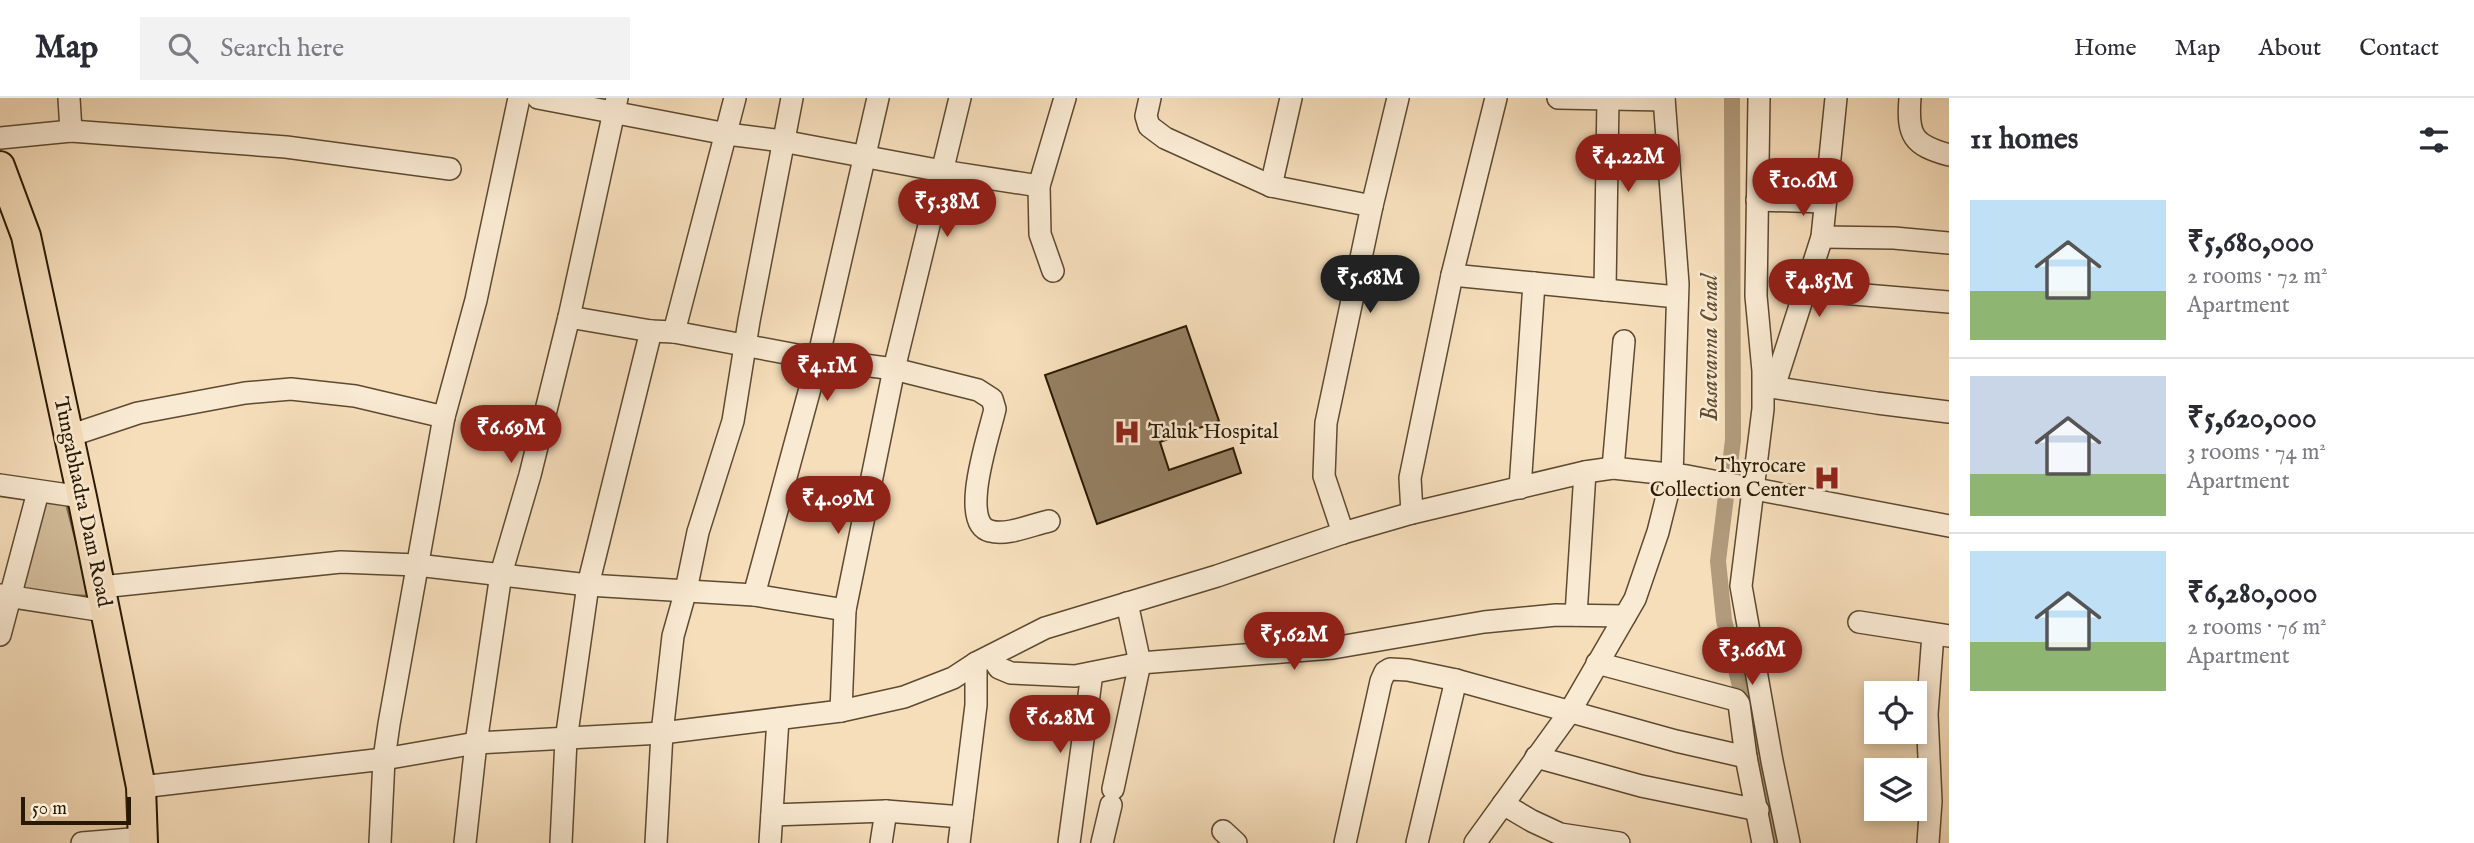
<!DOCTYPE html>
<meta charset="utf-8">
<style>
:root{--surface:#fff;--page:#f2f2f3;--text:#2b2b33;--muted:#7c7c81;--line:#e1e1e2;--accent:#8f2418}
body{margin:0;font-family:"IM FELL English",serif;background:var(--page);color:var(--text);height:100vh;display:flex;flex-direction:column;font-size:26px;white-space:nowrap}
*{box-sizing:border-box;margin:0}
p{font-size:23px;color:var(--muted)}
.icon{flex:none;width:38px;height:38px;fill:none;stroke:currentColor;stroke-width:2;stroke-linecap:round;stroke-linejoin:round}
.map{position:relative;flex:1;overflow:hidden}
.panel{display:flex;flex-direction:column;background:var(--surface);width:525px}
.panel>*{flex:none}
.tools{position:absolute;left:1864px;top:583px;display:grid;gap:14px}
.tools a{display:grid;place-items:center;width:63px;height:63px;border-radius:0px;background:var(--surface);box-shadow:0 4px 10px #0003;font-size:35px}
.scale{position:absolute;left:21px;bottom:18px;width:110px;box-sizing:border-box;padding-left:7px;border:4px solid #2a1901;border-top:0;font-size:19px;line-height:24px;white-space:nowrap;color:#2a1901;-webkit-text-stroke:5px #f9ead3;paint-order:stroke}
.price{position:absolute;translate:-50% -60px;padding:0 16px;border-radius:24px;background:var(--accent);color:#fff;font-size:23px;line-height:46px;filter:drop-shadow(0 2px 4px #0008)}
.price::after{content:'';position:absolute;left:50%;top:42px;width:21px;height:16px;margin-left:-10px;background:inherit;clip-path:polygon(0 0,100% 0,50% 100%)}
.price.current{background:#222;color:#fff}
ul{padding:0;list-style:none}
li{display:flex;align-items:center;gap:21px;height:175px;padding:0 21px}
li+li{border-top:2px solid var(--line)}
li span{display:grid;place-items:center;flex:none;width:196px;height:140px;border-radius:0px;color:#555}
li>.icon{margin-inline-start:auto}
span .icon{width:84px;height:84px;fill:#fffc;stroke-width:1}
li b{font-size:30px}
h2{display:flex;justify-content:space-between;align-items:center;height:84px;padding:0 21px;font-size:30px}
header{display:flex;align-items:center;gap:42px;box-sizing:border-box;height:98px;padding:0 35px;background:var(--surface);border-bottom:2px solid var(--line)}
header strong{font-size:33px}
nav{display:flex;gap:38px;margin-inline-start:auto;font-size:24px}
.search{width:490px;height:63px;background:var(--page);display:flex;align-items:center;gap:18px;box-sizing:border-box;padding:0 24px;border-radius:0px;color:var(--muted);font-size:26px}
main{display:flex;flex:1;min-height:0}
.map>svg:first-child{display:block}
.green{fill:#d3bd9b;stroke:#7e6b4e;stroke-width:2}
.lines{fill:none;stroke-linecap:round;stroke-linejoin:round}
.canal{stroke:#b19b7c;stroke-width:16}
.building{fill:#947f62;stroke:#2a1901;stroke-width:2}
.minor-casing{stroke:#5d4a30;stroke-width:24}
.major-casing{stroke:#2a1901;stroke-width:32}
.minor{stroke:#f9ead3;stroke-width:21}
.major{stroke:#f6debb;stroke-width:28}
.labels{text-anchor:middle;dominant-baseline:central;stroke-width:5;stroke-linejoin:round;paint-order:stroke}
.poi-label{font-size:21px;fill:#2a1901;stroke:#f9ead3;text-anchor:start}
.street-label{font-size:21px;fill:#2a1901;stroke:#f9ead3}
.water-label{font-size:23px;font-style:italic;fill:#604d32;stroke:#f9ead3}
</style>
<header>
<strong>Map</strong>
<div class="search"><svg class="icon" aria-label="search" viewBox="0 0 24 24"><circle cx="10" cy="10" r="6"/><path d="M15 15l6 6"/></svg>Search here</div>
<nav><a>Home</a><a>Map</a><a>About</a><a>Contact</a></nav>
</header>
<main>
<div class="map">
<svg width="1949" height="745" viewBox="0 0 1949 745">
<rect width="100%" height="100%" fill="#f6debb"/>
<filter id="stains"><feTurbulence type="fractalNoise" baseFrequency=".00286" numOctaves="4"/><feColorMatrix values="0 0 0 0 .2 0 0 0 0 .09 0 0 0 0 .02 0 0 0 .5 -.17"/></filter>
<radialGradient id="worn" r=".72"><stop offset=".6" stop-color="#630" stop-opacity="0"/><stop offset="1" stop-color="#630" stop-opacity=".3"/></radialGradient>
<!-- green -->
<polygon class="green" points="41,404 66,406 90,498 18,494"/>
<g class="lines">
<!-- canal -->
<g class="canal">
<polyline points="1732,0 1733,342 1718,463 1724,522 1746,613"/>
<polyline points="1751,635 1766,697 1773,745"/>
</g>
</g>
<!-- building -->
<polygon class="building" points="1186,228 1219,323 1160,344 1169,372 1233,350 1241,375 1097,426 1045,277"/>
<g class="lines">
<!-- minor casing -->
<g class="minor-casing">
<g id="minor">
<polyline points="69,0 71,33"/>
<polyline points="538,0 727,36 782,43 942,73 1039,88"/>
<polyline points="1150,0 1146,18 1149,28 1165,40 1271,88 1372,108"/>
<polyline points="1558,0 1664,2"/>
<polyline points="1759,0 1756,198 1763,273 1763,311 1741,488 1772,663 1789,745"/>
<path d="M1910 0C1907 38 1913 47 1949 57"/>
<polyline points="0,40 71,33 286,49 450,71"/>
<polyline points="1271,88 1291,0"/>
<polyline points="1757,102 1825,104"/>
<polyline points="1822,139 1894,140 1949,145"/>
<polyline points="1053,173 1040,136 1039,88 1065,0"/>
<polyline points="1452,177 1677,199"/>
<polyline points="1605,192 1608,0"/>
<polyline points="1806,192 1949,204"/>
<path d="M569 219 651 233 674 234 818 261 894 271 978 292 992 301 995 311C990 334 958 425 990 433 1007 438 1031 427 1049 423"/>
<polyline points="674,234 735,0"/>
<polyline points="1764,288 1877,305 1949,314"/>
<polyline points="1774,289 1822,139 1836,0"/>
<polyline points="69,338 138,315 245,295 291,291 355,298 444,319"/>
<polyline points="1613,370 1624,243"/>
<polyline points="0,387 82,399"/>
<polyline points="1520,390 1534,185"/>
<polyline points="1412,415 1410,380 1452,177 1496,0"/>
<polyline points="1343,435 1324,378 1326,325 1372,108 1398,0"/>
<polyline points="101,489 341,464 417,467 588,487 754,497"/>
<polyline points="0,497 104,513"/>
<polyline points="845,512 754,497 818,261 878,0"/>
<polyline points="1576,517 1585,374"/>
<polyline points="1859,524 1949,538"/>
<polyline points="0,537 38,394"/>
<polyline points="991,558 999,570 1011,575 1075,578 1140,565 1333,550 1484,524 1556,517 1625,518"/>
<polyline points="1597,565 1736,602 1739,606 1746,659 1763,745"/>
<polyline points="841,613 845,512 894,271 960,0"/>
<polyline points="1536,659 1641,688 1758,712"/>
<polyline points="141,689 384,661 476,645 662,635 841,613 904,599 953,580 976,565 1045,530 1217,478 1343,435 1412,415 1585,374 1613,370 1687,378 1949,428"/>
<polyline points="1113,691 1140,565 1127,505"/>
<polyline points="1503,706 1532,723 1560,736 1619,745"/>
<polyline points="772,717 886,713 962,719"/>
<polyline points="1223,733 1236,745"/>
<polyline points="82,745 143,740"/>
<polyline points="380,745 384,661 389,626 444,319 476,202 519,0"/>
<polyline points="465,745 476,645 501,476 530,377 569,219 617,0"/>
<polyline points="561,745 566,642 588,487 651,233"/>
<polyline points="656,745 662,635 673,538 686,492 698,434 733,323 749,223 792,0"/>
<polyline points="770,745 778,621"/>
<polyline points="881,745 886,713"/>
<polyline points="959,745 976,607 976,565"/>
<polyline points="1069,745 1092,575"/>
<polyline points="1102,745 1111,707"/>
<polyline points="1345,745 1381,583 1385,574 1390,571 1408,572 1456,582 1676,643 1746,659"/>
<polyline points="1417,745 1456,582"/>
<polyline points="1475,745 1569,615 1635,501 1658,434 1672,378 1678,186 1664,0"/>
<polyline points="1928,745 1931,703 1927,616 1933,536"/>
</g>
</g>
<!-- major casing -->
<g class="major-casing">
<polyline id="major" points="0,68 26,138 82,399 141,689 143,745"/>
</g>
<!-- minor -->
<use href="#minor" class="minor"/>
<!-- major -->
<use href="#major" class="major"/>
</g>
<!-- icons -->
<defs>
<g id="hospital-bare" transform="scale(2.1)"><path d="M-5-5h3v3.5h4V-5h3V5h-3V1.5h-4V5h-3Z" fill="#8f2418" stroke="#f9ead3" stroke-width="2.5" paint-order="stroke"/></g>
</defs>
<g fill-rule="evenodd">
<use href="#hospital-bare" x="1127" y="334"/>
<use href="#hospital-bare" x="1827" y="380"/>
</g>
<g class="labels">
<!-- poi labels -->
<g class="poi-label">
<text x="1148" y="334">Taluk Hospital</text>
<text x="1806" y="368" text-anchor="end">Thyrocare<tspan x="1806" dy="24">Collection Center</tspan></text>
</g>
<!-- street labels -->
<g class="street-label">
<text transform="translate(82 404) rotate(78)">Tungabhadra Dam Road</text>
</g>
<!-- water labels -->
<g class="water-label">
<text transform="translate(1710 250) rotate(-90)">Basavanna Canal</text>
</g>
</g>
<rect width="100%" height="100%" filter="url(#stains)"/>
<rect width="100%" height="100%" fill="url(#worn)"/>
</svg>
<div class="tools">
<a><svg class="icon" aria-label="locate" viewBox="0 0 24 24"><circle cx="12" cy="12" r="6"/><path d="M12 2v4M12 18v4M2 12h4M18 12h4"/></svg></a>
<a><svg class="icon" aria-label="layers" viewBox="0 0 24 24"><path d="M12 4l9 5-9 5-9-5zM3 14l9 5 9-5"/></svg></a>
</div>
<div class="scale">50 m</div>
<b class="price" style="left:1628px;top:96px">₹4.22M</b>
<b class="price" style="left:1803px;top:120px">₹10.6M</b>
<b class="price" style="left:947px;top:141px">₹5.38M</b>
<b class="price current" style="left:1370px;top:217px">₹5.68M</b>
<b class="price" style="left:1819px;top:221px">₹4.85M</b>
<b class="price" style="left:827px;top:305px">₹4.1M</b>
<b class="price" style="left:511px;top:367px">₹6.69M</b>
<b class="price" style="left:838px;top:438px">₹4.09M</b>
<b class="price" style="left:1294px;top:574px">₹5.62M</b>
<b class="price" style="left:1752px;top:589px">₹3.66M</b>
<b class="price" style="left:1060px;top:657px">₹6.28M</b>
</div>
<section class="panel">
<h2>11 homes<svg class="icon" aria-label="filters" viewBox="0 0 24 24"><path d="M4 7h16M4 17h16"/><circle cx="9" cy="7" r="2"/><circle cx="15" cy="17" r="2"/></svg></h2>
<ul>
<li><span style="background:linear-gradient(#bfe0f5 65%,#8fb573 0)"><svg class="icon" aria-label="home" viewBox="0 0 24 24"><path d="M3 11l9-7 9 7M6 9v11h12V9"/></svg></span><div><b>₹5,680,000</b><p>2 rooms · 72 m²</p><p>Apartment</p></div></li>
<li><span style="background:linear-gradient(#c9d6e8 70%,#8fb573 0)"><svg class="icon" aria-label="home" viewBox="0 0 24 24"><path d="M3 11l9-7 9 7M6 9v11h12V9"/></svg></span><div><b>₹5,620,000</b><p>3 rooms · 74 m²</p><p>Apartment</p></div></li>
<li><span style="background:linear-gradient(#bfe0f5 65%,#8fb573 0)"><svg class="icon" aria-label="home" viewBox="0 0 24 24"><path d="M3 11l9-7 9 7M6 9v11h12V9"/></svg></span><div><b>₹6,280,000</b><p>2 rooms · 76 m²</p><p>Apartment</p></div></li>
</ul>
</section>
</main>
